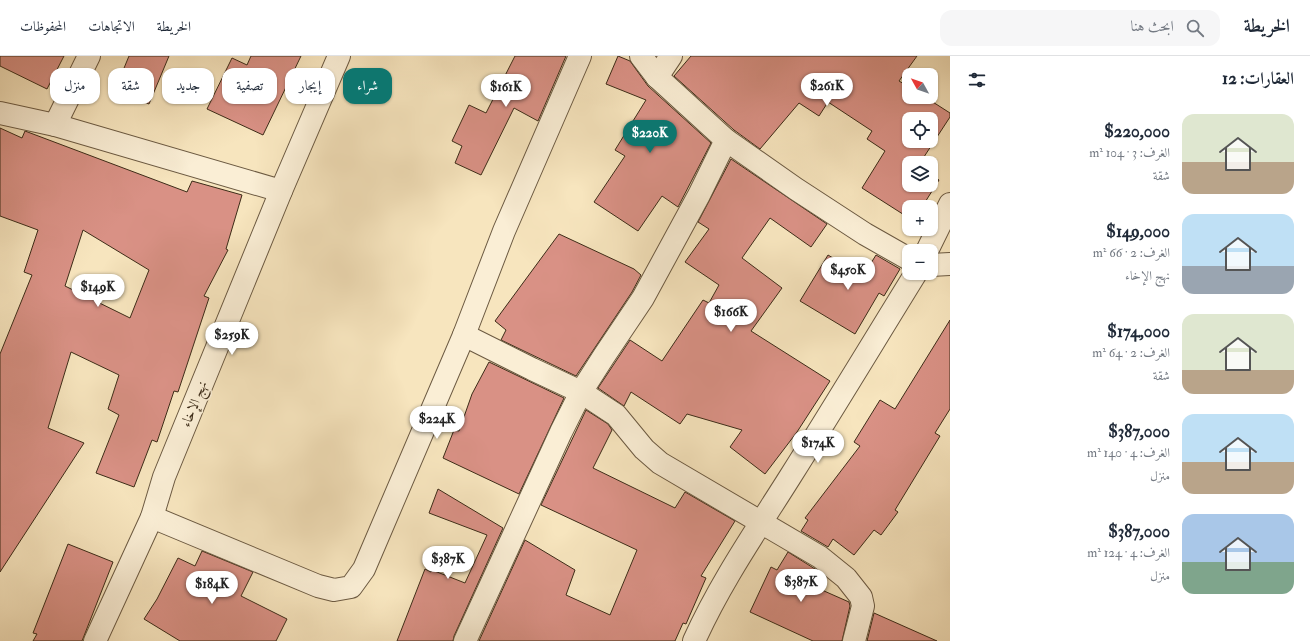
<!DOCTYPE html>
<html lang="ar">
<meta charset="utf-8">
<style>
:root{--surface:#fff;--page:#f6f6f7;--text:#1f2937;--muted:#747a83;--line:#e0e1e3;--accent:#0f766e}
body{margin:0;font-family:"IM FELL Double Pica",Amiri,serif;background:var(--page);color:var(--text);direction:rtl;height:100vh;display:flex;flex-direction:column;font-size:15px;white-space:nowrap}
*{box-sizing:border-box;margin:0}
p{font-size:13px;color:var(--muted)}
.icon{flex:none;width:22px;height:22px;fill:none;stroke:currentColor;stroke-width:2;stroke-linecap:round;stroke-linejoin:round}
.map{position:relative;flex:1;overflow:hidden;direction:ltr}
.side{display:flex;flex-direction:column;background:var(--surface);width:360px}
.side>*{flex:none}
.hud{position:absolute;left:12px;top:12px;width:380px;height:36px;direction:rtl;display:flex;gap:8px}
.needle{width:26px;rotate:310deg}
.controls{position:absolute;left:902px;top:12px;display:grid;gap:8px}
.controls a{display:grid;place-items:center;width:36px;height:36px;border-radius:8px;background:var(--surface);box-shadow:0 1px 3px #0004;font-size:20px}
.price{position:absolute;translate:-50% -34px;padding:0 9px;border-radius:14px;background:#fff;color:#222;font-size:13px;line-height:26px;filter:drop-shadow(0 1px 2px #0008)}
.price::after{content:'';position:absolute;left:50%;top:24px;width:12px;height:9px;margin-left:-6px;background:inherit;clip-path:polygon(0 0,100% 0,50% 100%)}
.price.active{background:var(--accent);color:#fff}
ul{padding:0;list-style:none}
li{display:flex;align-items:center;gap:12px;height:100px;padding:0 16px}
li span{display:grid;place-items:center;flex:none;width:112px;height:80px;border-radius:12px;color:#555}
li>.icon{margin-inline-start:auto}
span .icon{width:48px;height:48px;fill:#fffc;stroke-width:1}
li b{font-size:17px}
h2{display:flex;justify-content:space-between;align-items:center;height:48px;padding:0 16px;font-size:17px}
.chip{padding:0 14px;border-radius:12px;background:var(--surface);box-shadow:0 1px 3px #0004;font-size:14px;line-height:36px}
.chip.active{background:var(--accent);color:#fff}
header{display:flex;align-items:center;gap:24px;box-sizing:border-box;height:56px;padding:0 20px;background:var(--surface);border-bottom:1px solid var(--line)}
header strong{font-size:19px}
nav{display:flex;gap:22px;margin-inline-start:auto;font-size:14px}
.search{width:280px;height:36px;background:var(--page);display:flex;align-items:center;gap:10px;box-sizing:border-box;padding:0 14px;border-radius:12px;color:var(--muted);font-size:15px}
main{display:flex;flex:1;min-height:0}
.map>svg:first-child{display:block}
.building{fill:#d99185;stroke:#3d2c18;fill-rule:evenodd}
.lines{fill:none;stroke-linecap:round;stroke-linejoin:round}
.minor-casing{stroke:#6c5a42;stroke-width:24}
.minor{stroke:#faeed5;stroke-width:22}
.labels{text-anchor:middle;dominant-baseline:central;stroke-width:3;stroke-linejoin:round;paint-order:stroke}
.street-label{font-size:14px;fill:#3d2c18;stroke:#faeed5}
</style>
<header>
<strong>الخريطة</strong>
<div class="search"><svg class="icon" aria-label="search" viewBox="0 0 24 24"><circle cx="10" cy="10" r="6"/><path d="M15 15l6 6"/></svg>ابحث هنا</div>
<nav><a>الخريطة</a><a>الاتجاهات</a><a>المحفوظات</a></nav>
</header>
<main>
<section class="side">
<h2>العقارات: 12<svg class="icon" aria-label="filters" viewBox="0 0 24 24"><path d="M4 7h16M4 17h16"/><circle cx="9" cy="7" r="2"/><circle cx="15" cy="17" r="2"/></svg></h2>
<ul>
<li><span style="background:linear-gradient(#dfe7d0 60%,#b9a48a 0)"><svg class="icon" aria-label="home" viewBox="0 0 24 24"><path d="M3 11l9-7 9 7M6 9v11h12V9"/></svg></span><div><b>$220,000</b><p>الغرف: 3 · 104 m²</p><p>شقة</p></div></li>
<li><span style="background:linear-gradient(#bfe0f5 65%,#9aa5b1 0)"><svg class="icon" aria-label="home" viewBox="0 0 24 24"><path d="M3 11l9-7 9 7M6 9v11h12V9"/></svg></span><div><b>$149,000</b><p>الغرف: 2 · 66 m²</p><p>نهج الإخاء</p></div></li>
<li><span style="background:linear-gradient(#dfe7d0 70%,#b9a48a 0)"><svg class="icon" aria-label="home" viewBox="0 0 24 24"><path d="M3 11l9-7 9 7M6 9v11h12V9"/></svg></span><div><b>$174,000</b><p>الغرف: 2 · 64 m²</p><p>شقة</p></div></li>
<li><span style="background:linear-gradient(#bfe0f5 60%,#b9a48a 0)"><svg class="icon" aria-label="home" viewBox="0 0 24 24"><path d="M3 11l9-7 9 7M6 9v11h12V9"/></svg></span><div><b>$387,000</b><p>الغرف: 4 · 140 m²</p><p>منزل</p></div></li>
<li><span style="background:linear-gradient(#a9c7e8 60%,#7fa58c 0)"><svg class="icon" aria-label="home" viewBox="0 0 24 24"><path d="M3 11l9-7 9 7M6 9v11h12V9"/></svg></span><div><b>$387,000</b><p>الغرف: 4 · 124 m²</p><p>منزل</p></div></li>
</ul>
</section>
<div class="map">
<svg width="950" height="585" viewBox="0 0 950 585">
<rect width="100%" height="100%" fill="#f7e5be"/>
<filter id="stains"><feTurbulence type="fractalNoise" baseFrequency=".005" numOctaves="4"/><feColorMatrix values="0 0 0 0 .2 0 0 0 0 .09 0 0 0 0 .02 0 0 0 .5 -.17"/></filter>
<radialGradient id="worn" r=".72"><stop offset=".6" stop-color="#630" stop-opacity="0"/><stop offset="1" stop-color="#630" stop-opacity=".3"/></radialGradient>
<!-- building -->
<g class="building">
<polygon points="0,0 64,0 47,33 0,10"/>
<polygon points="129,0 169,0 149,48 115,34"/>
<polygon points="251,0 301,0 263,79 207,53 232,2 247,9"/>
<polygon points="515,0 566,0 538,65 514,52 481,119 455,107 462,90 452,85 469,49 486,57"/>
<polygon points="618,0 630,5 648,30 711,87 678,151 662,140 638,175 594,146 625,100 615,94 646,44 606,28"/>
<path d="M691 0H917L899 25 909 31V41H925L950 57V61L920 107H909V129H931V119L939 124 922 151H909V162L862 132 885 95 867 83 872 75 828 46 819 60 799 47 760 93 734 74 674 20ZM909 63H931V85H909Z"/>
<path d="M0 72 22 82 25 75 187 136 192 125 242 139 226 193 228 194 204 240 209 242 178 336 174 335 157 386 152 384 134 431 96 417 119 359 108 353 119 319 71 296 48 372 84 387 0 516V298L32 219 24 216 38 174 0 160ZM83 174 149 214 130 262 65 230Z"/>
<polygon points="731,103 827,168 811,191 770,162 742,202 782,232 751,275 830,325 797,376 765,418 730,391 742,374 687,358 680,368 631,336 624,350 598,332 630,284 662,305 703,244 709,247 719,229 685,206 709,173 698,166"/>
<polygon points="559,178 634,213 641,219 632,236 576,320 501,284 506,274 495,265"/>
<polygon points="828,199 863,220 876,199 900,213 884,240 879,237 855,278 800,245"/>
<polygon points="950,264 950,353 935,377 940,380 895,454 898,456 881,479 874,474 854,499 833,483 828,491 801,475 808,464 805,462 860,390 854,386 880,344 895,353"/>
<polygon points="489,306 564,342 519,438 443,402 454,374 459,375 472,338"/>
<polygon points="586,354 608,368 612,374 593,412 675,452 685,436 735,465 701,520 706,522 686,568 683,567 675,585 479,585 525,484 575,514 566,539 610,559 637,494 541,449"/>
<polygon points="438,433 503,472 454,580 453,585 397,585 425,513 431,516 432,514 465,527 487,479 429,457"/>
<polygon points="68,488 113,506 82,585 33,585 37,578 33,577"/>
<polygon points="202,495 253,516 241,540 287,563 276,585 180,585 144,563 157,543 178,502 195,510"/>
<polygon points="788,496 815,513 806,527 849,546 850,550 842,585 813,585 750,556 771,511 777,514"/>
<polygon points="874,557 937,585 867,585"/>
</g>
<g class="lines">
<!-- minor casing -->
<g class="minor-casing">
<g id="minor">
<polyline points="641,0 657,21 726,84 796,133 865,178 909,203"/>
<polyline points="657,21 671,0"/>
<polyline points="0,57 55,69 281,135"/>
<polyline points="55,69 89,0"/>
<polyline points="927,195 950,148"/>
<polyline points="931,209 950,208"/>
<polyline points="464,279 532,313 581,336 616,359 644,393 660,407 820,501 846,522 861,541 863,550 854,585"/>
<polyline points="152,461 318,530 334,534 351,531 364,513 464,279 504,175 580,0"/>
<polyline points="95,585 152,461 164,421 281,135 339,0"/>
<polyline points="465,585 561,376 581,336 604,300 643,242 699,139 726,84"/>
<path d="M694 585C720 527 756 475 790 421 833 353 874 285 916 217"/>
</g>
</g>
<!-- minor -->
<use href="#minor" class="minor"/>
</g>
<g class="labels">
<!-- street labels -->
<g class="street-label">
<text transform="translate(194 348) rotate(-68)">نهج الإخاء</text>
</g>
</g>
<rect width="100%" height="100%" filter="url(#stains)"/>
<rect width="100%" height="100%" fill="url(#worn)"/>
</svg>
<div class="controls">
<a><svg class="needle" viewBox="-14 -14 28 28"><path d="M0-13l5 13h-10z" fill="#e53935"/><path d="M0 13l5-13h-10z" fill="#747a83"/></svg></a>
<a><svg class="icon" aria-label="locate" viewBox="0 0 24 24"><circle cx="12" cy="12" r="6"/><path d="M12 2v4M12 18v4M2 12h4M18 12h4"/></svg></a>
<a><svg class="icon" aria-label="layers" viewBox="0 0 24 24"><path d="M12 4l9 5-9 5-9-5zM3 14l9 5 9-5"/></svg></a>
<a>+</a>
<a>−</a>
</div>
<b class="price" style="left:827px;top:51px">$261K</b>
<b class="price" style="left:506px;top:52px">$161K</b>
<b class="price active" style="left:650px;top:98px">$220K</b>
<b class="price" style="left:848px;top:235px">$450K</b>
<b class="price" style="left:98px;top:252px">$149K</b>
<b class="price" style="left:731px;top:277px">$166K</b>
<b class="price" style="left:232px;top:300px">$259K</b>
<b class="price" style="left:437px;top:384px">$224K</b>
<b class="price" style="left:818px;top:408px">$174K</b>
<b class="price" style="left:448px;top:524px">$387K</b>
<b class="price" style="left:801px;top:547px">$387K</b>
<b class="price" style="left:212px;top:549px">$184K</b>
<div class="hud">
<a class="chip active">شراء</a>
<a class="chip">إيجار</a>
<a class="chip">تصفية</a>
<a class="chip">جديد</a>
<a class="chip">شقة</a>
<a class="chip">منزل</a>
</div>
</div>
</main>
